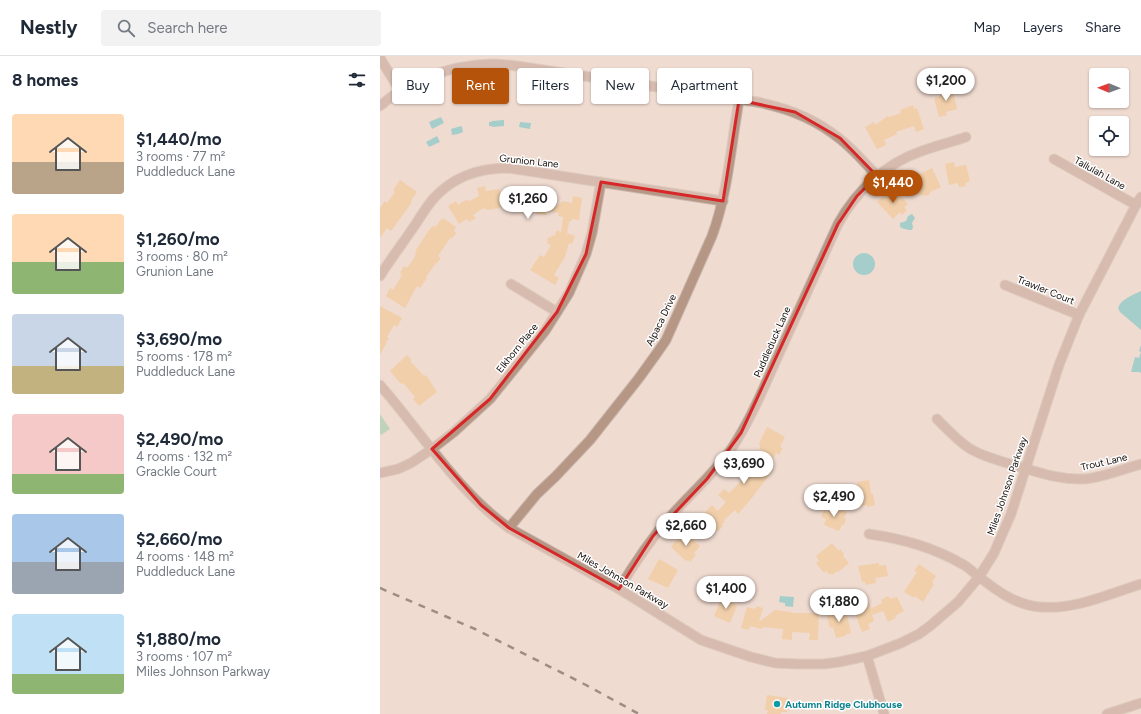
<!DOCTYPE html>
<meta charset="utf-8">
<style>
:root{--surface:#fff;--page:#f2f2f3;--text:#1f2937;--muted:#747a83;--line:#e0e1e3;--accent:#b45309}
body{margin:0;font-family:Figtree,sans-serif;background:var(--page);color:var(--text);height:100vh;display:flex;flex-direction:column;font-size:15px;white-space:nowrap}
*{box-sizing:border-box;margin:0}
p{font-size:13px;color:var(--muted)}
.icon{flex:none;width:22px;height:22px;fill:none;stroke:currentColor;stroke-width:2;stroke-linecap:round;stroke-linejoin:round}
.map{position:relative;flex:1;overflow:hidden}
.panel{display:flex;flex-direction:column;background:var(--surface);width:380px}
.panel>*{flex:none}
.banner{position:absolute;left:12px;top:12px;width:380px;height:36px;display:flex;gap:8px}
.needle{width:26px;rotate:271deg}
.tools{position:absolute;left:709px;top:12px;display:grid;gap:8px}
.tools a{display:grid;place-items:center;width:40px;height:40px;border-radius:4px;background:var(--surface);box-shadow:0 1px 3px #0004;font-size:20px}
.price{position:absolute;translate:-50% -34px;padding:0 9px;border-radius:14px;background:#fff;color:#222;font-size:13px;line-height:26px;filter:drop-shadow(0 1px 2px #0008)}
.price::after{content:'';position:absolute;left:50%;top:24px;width:12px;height:9px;margin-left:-6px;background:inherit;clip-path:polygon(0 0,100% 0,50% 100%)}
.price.selected{background:var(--accent);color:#fff}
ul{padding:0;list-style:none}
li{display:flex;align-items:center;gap:12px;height:100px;padding:0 12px}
li span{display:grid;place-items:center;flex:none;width:112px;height:80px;border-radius:4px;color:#555}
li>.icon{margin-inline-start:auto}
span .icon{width:48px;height:48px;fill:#fffc;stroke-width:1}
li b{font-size:17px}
h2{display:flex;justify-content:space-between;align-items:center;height:48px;padding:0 12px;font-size:17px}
.tag{padding:0 14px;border-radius:4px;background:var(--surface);box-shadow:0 1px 3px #0004;font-size:14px;line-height:36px}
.tag.selected{background:var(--accent);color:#fff}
header{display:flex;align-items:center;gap:24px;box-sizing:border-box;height:56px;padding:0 20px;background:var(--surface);border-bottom:1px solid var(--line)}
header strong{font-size:19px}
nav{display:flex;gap:22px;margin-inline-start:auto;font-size:14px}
.search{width:280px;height:36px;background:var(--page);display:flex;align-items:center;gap:10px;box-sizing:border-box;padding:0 14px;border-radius:4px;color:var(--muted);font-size:15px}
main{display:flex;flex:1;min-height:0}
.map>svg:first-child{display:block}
.green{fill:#80cb9f}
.water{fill:#4bbec5}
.building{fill:#f2c17d}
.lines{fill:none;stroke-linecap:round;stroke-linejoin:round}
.street-casing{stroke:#c8b6ac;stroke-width:11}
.street{stroke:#b69685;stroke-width:9}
.rail{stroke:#392f2a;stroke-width:2.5;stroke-dasharray:7 7;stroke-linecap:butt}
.marked{fill:none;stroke:#d62828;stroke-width:3;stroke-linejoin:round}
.culture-dot{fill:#0f9aa8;stroke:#fff;stroke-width:1.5}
.labels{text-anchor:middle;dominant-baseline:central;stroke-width:3;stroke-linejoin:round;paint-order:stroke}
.street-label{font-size:10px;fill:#140d09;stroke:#fff}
.culture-label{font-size:10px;font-weight:bold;fill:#0d838f;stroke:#fff;text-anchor:start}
</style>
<header>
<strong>Nestly</strong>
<div class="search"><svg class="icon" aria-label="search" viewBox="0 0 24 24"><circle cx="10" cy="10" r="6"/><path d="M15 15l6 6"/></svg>Search here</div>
<nav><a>Map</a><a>Layers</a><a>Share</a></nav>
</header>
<main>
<section class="panel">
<h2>8 homes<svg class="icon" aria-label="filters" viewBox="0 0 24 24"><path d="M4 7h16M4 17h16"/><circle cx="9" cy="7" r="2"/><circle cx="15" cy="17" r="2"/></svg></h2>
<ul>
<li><span style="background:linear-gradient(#ffd9b3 60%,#b9a48a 0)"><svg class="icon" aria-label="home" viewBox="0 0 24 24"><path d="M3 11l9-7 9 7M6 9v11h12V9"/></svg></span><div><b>$1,440/mo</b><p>3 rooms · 77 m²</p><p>Puddleduck Lane</p></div></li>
<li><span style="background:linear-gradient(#ffd9b3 60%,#8fb573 0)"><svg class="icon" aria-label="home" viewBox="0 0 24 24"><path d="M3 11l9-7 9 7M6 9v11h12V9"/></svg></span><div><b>$1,260/mo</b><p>3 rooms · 80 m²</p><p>Grunion Lane</p></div></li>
<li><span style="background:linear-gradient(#c9d6e8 65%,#c2b280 0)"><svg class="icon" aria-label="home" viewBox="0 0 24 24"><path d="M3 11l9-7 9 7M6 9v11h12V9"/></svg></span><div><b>$3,690/mo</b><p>5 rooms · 178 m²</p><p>Puddleduck Lane</p></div></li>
<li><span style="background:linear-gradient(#f6c9c9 75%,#8fb573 0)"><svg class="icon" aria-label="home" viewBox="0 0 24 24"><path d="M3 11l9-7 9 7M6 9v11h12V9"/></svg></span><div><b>$2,490/mo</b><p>4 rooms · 132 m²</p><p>Grackle Court</p></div></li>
<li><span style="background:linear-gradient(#a9c7e8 60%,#9aa5b1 0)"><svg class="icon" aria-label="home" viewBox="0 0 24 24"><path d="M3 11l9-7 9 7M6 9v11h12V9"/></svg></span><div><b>$2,660/mo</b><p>4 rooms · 148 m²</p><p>Puddleduck Lane</p></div></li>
<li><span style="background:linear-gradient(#bfe0f5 75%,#8fb573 0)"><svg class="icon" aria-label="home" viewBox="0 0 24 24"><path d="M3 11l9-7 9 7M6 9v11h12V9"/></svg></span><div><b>$1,880/mo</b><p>3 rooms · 107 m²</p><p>Miles Johnson Parkway</p></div></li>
</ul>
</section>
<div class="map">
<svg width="761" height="658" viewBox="0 0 761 658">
<rect width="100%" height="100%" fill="#f0dbd0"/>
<!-- green -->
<polygon class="green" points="0,358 10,373 1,379 0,377"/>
<!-- water -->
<g class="water">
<polygon points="61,61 64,67 52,73 49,66"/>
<polygon points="124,64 124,70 112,71 112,70 109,70 109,66 111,66 112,65"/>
<polygon points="140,66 151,67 150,73 139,71"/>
<polygon points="81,70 82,71 83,76 78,78 72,79 71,73"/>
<polygon points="57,80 60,86 49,91 46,86"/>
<polygon points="532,158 535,162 532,167 533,171 532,174 529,174 521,172 520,170 520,167 526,165 528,160"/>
<circle cx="484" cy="208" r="11"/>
<path d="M761 235V274L740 256 738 252C741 243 753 239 761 235Z"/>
<polygon points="761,289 761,317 759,316 751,316 755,301 759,302 761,296 759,295"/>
<polygon points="400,540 414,541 413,551 405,550 405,547 399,546"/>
</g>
<!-- building -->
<g class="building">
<polygon points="572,31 577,53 566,56 567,59 559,61 554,42 560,40 560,36"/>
<polygon points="533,49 534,53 537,52 544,73 536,76 534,70 516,76 517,78 504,84 506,89 497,93 485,71 494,66 495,69 508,60 509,61 521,57 520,54"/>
<polygon points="574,106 575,111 586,109 590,125 585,127 586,130 579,131 578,127 569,129 565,108"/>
<polygon points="552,112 561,131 550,136 550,138 545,140 544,139 539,140 531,122"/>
<polygon points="20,124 37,136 31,145 32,146 14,171 11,175 7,172 0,182 0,152 5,145 7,147 15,136 13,134"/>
<polygon points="105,130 106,135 119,133 120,137 131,130 141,132 141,130 150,131 150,135 165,138 166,134 175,135 173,153 183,145 192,147 193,140 202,142 199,164 193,163 189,166 187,177 195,180 192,188 189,187 185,201 174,219 179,222 175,229 150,214 160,199 164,201 171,189 167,187 168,182 175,179 177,174 181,176 183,161 178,160 179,157 166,155 166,159 156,158 157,154 152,153 152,152 122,148 120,152 108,154 103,152 93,159 96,162 89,166 87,163 79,168 68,150 76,145 78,149 86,144 89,145 99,140 97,132"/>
<polygon points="514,133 528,148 524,151 527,154 522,159 520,156 513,163 497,146 504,140 505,141"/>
<polygon points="63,162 76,171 74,175 76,177 72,183 71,181 62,194 58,200 61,202 56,208 56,207 46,221 47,222 40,232 37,230 25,252 6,240 10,232 13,234 22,219 20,217 24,210 27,212 36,199 35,198 36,194 49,174 53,170 56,171 61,163 62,164"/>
<polygon points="0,250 22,262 17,271 14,269 7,281 9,282 6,286 7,286 0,299"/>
<polygon points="27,299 32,304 30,305 44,320 46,319 57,336 39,350 33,343 35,341 25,329 22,327 21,328 10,315"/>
<polygon points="387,371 405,381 400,391 403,392 399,399 396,397 389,410 393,414 371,443 358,458 355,454 344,464 345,465 342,468 343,470 338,475 336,474 333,478 331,476 327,480 322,475 324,473 316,465 332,449 338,455 346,446 338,439 344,433 349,437 358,428 370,413 364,408 369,401 379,408 387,398 379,393 380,391 379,388"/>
<polygon points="489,424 491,438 493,438 495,449 487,451 487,449 471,452 467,432 470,432 472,430 478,429 477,426"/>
<polygon points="450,449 467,456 464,462 466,463 464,469 462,469 459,475 444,469 446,463 441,461 444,454 447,455"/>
<polygon points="303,475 320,490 314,497 316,499 310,506 308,504 306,505 291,491"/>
<polygon points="452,487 457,493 459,495 460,493 464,498 463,500 469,507 458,516 457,515 453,519 452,517 450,519 446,515 444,517 436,507 439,505 436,500"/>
<polygon points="279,503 298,514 288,532 268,523"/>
<polygon points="499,507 499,510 506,509 508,520 495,522 496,527 485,529 485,526 482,526 478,510"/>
<polygon points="539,508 556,520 552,526 554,528 543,546 535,540 534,542 524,536 537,516 534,515"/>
<polygon points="344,540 350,542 349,545 355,548 355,549 357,550 350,567 334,560 341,543 343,544"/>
<polygon points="508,540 510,543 517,541 524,555 515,560 516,562 508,566 503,555 492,559 494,565 488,568 490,573 482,576 473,552 489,546 491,553 502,547 501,544"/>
<polygon points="376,550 383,552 379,566 395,554 411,556 411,557 439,557 438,584 429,584 430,577 412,576 412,584 402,583 403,573 383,571 382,573 370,570 369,574 361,572 367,551 376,553"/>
<polygon points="460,552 461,556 466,555 471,577 467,578 465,580 456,582 453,571 450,572 447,560 453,558 452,554"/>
<polygon points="387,639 408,642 407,656 401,656 401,658 387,658 388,654 385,654"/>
</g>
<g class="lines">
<!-- street casing -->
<g class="street-casing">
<g id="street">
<polyline points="0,2 20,35"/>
<path d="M0 50C30 23 72 9 112 8 120 8 128 9 137 10L377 46C408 52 436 63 460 83 474 94 485 107 497 120"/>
<polyline points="674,103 756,149"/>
<path d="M0 220C10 204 22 188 33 172 40 162 46 151 54 142 74 120 99 112 128 112L343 145"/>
<polyline points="131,228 177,256"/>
<polyline points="625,229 699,259"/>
<path d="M0 329C42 377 77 435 129 472L239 533 321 584 371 601 395 607 418 608H444L459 606 487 600 521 587 539 578 550 570 578 546 599 521 614 497 631 458 679 309 699 259 756 149 761 141"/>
<path d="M557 363C567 373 577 384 589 392 603 401 621 405 637 410 660 417 680 424 705 423 724 421 743 413 761 408"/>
<polyline points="0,417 18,413 31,407 52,393 74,376 110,343 165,275 189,237 206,198 212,177 221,126"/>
<path d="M129 472 157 438 176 420 210 384 259 322 277 297 286 284 332 180C348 137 351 89 359 44"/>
<path d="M489 478C523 483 553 491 584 509 589 512 594 517 598 520 617 535 636 549 660 551 695 554 729 538 761 528"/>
<path d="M239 533C254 508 270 484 289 462 310 438 334 418 352 392 371 363 384 331 398 300 418 256 438 212 458 168 476 135 506 107 542 95 556 90 571 86 586 81"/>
<polyline points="487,600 504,658"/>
<polyline points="727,658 761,647"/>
</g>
</g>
<!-- street -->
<use href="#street" class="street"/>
<!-- rail -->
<polyline class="rail" points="0,532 95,573 206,629 259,658"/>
</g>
<!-- marked area -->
<path d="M0 0H761V658H0ZM359 44 415 56 460 82 497 120 477 140 458 168 361 377 327 423 273 480 239 533 129 472 101 449 52 393 110 343 177 256 206 198 221 126 343 145Z" fill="#f0dbd0" fill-opacity=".55" fill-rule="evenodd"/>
<path class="marked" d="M359 44 415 56 460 82 497 120 477 140 458 168 361 377 327 423 273 480 239 533 129 472 101 449 52 393 110 343 177 256 206 198 221 126 343 145Z"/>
<!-- markers -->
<circle class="culture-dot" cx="397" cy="648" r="4"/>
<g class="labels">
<!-- street labels -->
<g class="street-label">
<text transform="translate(149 105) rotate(6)">Grunion Lane</text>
<text transform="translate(720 117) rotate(29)">Tallulah Lane</text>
<text transform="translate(666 234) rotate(22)">Trawler Court</text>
<text transform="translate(281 264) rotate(-64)">Alpaca Drive</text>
<text transform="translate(392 286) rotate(-66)">Puddleduck Lane</text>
<text transform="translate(137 292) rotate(-51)">Elkhorn Place</text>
<text transform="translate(724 406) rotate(-13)">Trout Lane</text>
<text transform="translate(627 430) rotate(-71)">Miles Johnson Parkway</text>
<text transform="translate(243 524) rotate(30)">Miles Johnson Parkway</text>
</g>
<!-- culture labels -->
<g class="culture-label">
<text x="405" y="648">Autumn Ridge Clubhouse</text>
</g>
</g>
</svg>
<div class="tools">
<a><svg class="needle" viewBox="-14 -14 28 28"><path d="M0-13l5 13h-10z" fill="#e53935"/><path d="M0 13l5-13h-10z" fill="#747a83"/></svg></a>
<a><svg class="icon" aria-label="locate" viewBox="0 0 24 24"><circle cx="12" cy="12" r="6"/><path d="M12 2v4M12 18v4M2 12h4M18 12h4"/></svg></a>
</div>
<b class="price" style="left:566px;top:46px">$1,200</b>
<b class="price selected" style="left:513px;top:148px">$1,440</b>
<b class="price" style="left:148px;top:164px">$1,260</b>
<b class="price" style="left:364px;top:429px">$3,690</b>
<b class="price" style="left:454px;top:462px">$2,490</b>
<b class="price" style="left:306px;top:491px">$2,660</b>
<b class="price" style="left:346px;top:554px">$1,400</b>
<b class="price" style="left:459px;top:567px">$1,880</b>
<div class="banner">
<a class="tag">Buy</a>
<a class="tag selected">Rent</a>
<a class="tag">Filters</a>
<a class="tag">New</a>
<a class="tag">Apartment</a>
</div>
</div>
</main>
